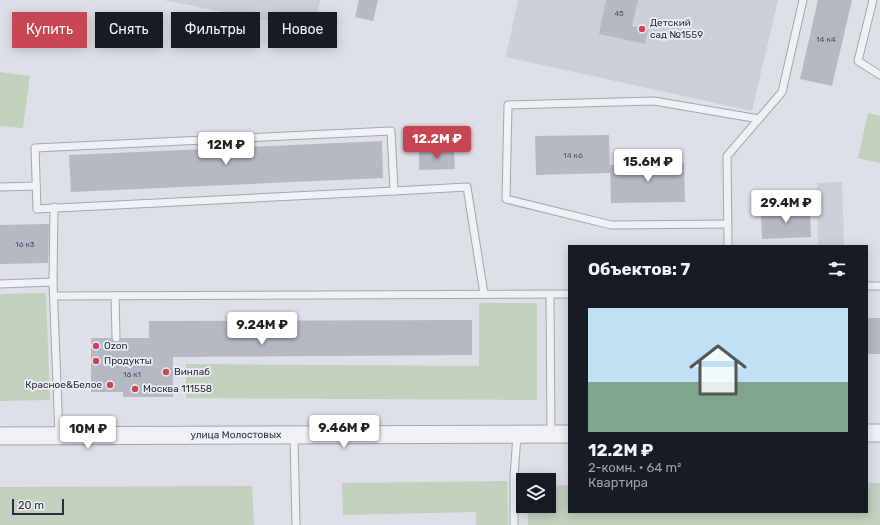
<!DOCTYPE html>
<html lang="ru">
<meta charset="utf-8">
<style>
:root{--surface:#171b24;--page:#20242c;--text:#f1f3f6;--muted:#9ea1a6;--accent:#c74651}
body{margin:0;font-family:Rubik,sans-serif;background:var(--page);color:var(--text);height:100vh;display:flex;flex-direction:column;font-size:15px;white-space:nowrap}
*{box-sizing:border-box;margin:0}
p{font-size:13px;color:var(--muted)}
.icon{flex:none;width:22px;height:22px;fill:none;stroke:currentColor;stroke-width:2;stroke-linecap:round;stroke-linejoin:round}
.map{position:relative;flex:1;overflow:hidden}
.side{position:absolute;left:568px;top:245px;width:300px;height:268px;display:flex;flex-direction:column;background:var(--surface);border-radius:0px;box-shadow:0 2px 10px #0003}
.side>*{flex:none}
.hud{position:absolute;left:12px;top:12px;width:380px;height:36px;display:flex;gap:8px}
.buttons{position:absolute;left:516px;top:473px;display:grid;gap:8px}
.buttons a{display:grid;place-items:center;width:40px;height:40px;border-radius:0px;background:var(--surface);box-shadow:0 2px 10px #0003;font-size:20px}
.scale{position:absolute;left:12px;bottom:10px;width:52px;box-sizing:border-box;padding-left:4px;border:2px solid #272d3c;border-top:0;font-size:11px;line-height:14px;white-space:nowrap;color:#272d3c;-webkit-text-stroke:3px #eceff4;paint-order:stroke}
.price{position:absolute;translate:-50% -34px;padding:0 9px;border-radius:4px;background:#fff;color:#222;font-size:13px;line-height:26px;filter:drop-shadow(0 1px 2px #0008)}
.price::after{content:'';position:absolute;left:50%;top:24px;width:12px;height:9px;margin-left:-6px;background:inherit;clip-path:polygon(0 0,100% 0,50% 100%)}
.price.active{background:var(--accent);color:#fff}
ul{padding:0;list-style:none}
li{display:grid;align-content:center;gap:8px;height:212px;padding:0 20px}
li span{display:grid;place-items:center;height:124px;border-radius:0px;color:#555}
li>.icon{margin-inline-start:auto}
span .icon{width:72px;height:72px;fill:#fffc;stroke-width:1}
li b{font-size:17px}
h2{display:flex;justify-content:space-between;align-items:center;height:48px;padding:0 20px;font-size:17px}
.tag{padding:0 14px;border-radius:0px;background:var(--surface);box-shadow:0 2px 10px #0003;font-size:14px;line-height:36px}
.tag.active{background:var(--accent);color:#fff}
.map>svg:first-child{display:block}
.built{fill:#cbcfd8}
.green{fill:#c2d0be}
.building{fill:#b4b9c3}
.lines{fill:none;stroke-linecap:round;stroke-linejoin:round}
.service-casing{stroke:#a3a7b0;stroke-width:9}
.tertiary-casing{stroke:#a3a7b0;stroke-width:19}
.service{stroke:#eff1f5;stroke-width:7}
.tertiary{stroke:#eff1f5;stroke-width:17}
.poi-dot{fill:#c74651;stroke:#eceff4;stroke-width:1.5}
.labels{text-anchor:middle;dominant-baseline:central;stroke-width:3.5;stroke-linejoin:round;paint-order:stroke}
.number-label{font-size:8px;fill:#4a505e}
.poi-label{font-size:10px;fill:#272d3c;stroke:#eceff4;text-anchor:start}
.street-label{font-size:10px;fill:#272d3c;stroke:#eceff4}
</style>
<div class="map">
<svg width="880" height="525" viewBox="0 0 880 525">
<rect width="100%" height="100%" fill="#dde0e6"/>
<!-- built -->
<g class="built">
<polygon points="164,0 320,0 314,30"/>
<polygon points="518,0 778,0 752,111 506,57"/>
<polygon points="842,182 844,246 818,246 817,183"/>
</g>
<!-- green -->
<g class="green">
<polygon points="0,72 30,76 23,128 0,126"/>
<polygon points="868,113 880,116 880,163 858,158"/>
<polygon points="46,293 50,400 0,401 0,294"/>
<polygon points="479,303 537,303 537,400 186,398 186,364 479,366"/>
<polygon points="507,481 508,525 476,525 476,512 343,515 342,483"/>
<polygon points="867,483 880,483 880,525 528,525 528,506 549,506 549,486 569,485 569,512 867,512"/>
<polygon points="252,486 254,525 0,525 0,487"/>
</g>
<!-- building -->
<g class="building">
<polygon points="359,0 378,0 373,21 355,17"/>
<polygon points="606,0 638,0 632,26 648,30 645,44 599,34"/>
<polygon points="818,0 852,0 832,86 800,79"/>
<polygon points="609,135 610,173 536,175 535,136"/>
<polygon points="382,141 383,178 71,192 69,155"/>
<polygon points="454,150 455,169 419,170 419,151"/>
<polygon points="684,163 685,202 611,203 610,165"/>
<polygon points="810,208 811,237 762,239 761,211"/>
<polygon points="49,224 48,263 0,264 0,225"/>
<rect x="867" y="318" width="13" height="36"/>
<polygon points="472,320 472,355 173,357 173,397 123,397 123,392 91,392 91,338 111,338 116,343 119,342 121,338 149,338 149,321"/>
</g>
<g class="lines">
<!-- service casing -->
<g class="service-casing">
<g id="service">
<polyline points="873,0 858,61 880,75"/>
<polygon points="391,131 394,191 37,209 35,148"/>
<polyline points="0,187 36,186"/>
<polyline points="394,191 467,187 484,294"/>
<polyline points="54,207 53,282 59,436"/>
<polyline points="728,224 611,225 506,199 508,105 654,101 759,119"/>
<polyline points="728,246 727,156 782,92 803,0"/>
<polyline points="0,284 53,282"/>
<polyline points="867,286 880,286"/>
<polyline points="550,295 551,434"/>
<polyline points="55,296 569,294"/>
<polyline points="115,296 116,338"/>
<polyline points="294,435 296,525"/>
<polyline points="514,525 514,477 517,435"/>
</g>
</g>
<!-- tertiary casing -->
<g class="tertiary-casing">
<g id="tertiary">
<polyline points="867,433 880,433"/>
<path id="s1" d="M0 436 569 434"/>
</g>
</g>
<!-- service -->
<use href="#service" class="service"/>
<!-- tertiary -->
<use href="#tertiary" class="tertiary"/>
</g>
<!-- markers -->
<g class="poi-dot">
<circle cx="642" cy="29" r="4"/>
<circle cx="96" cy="346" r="4"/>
<circle cx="96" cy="361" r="4"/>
<circle cx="166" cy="372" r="4"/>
<circle cx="110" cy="385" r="4"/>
<circle cx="135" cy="389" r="4"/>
</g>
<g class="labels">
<!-- number labels -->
<g class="number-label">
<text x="619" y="13">45</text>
<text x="826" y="39">14 к4</text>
<text x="573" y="155">14 к6</text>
<text x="25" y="244">16 к3</text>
<text x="132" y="374">16 к1</text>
</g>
<!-- poi labels -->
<g class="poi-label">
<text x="650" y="23">Детский<tspan x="650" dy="12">сад №1559</tspan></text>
<text x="104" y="346">Ozon</text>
<text x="104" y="361">Продукты</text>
<text x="174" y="372">Винлаб</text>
<text x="102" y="385" text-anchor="end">Красное&amp;Белое</text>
<text x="143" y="389">Москва 111558</text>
</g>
<!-- street labels -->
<g class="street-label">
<text stroke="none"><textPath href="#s1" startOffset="236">улица Молостовых</textPath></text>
</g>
</g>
</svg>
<div class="buttons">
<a><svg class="icon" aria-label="layers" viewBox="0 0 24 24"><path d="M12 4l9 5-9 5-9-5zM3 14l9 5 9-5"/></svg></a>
</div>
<div class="scale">20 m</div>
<b class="price active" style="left:437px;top:160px">12.2M ₽</b>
<b class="price" style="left:226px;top:166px">12M ₽</b>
<b class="price" style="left:648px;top:183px">15.6M ₽</b>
<b class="price" style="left:786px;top:224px">29.4M ₽</b>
<b class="price" style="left:262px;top:346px">9.24M ₽</b>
<b class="price" style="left:344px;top:449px">9.46M ₽</b>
<b class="price" style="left:88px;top:450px">10M ₽</b>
<div class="hud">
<a class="tag active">Купить</a>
<a class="tag">Снять</a>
<a class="tag">Фильтры</a>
<a class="tag">Новое</a>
</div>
<section class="side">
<h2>Объектов: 7<svg class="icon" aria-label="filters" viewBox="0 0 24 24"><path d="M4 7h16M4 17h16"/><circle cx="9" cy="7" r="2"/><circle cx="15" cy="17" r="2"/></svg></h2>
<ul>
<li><span style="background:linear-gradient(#bfe0f5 60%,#7fa58c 0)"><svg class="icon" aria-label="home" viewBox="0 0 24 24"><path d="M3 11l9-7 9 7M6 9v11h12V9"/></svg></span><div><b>12.2M ₽</b><p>2-комн. · 64 m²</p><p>Квартира</p></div></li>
</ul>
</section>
</div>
